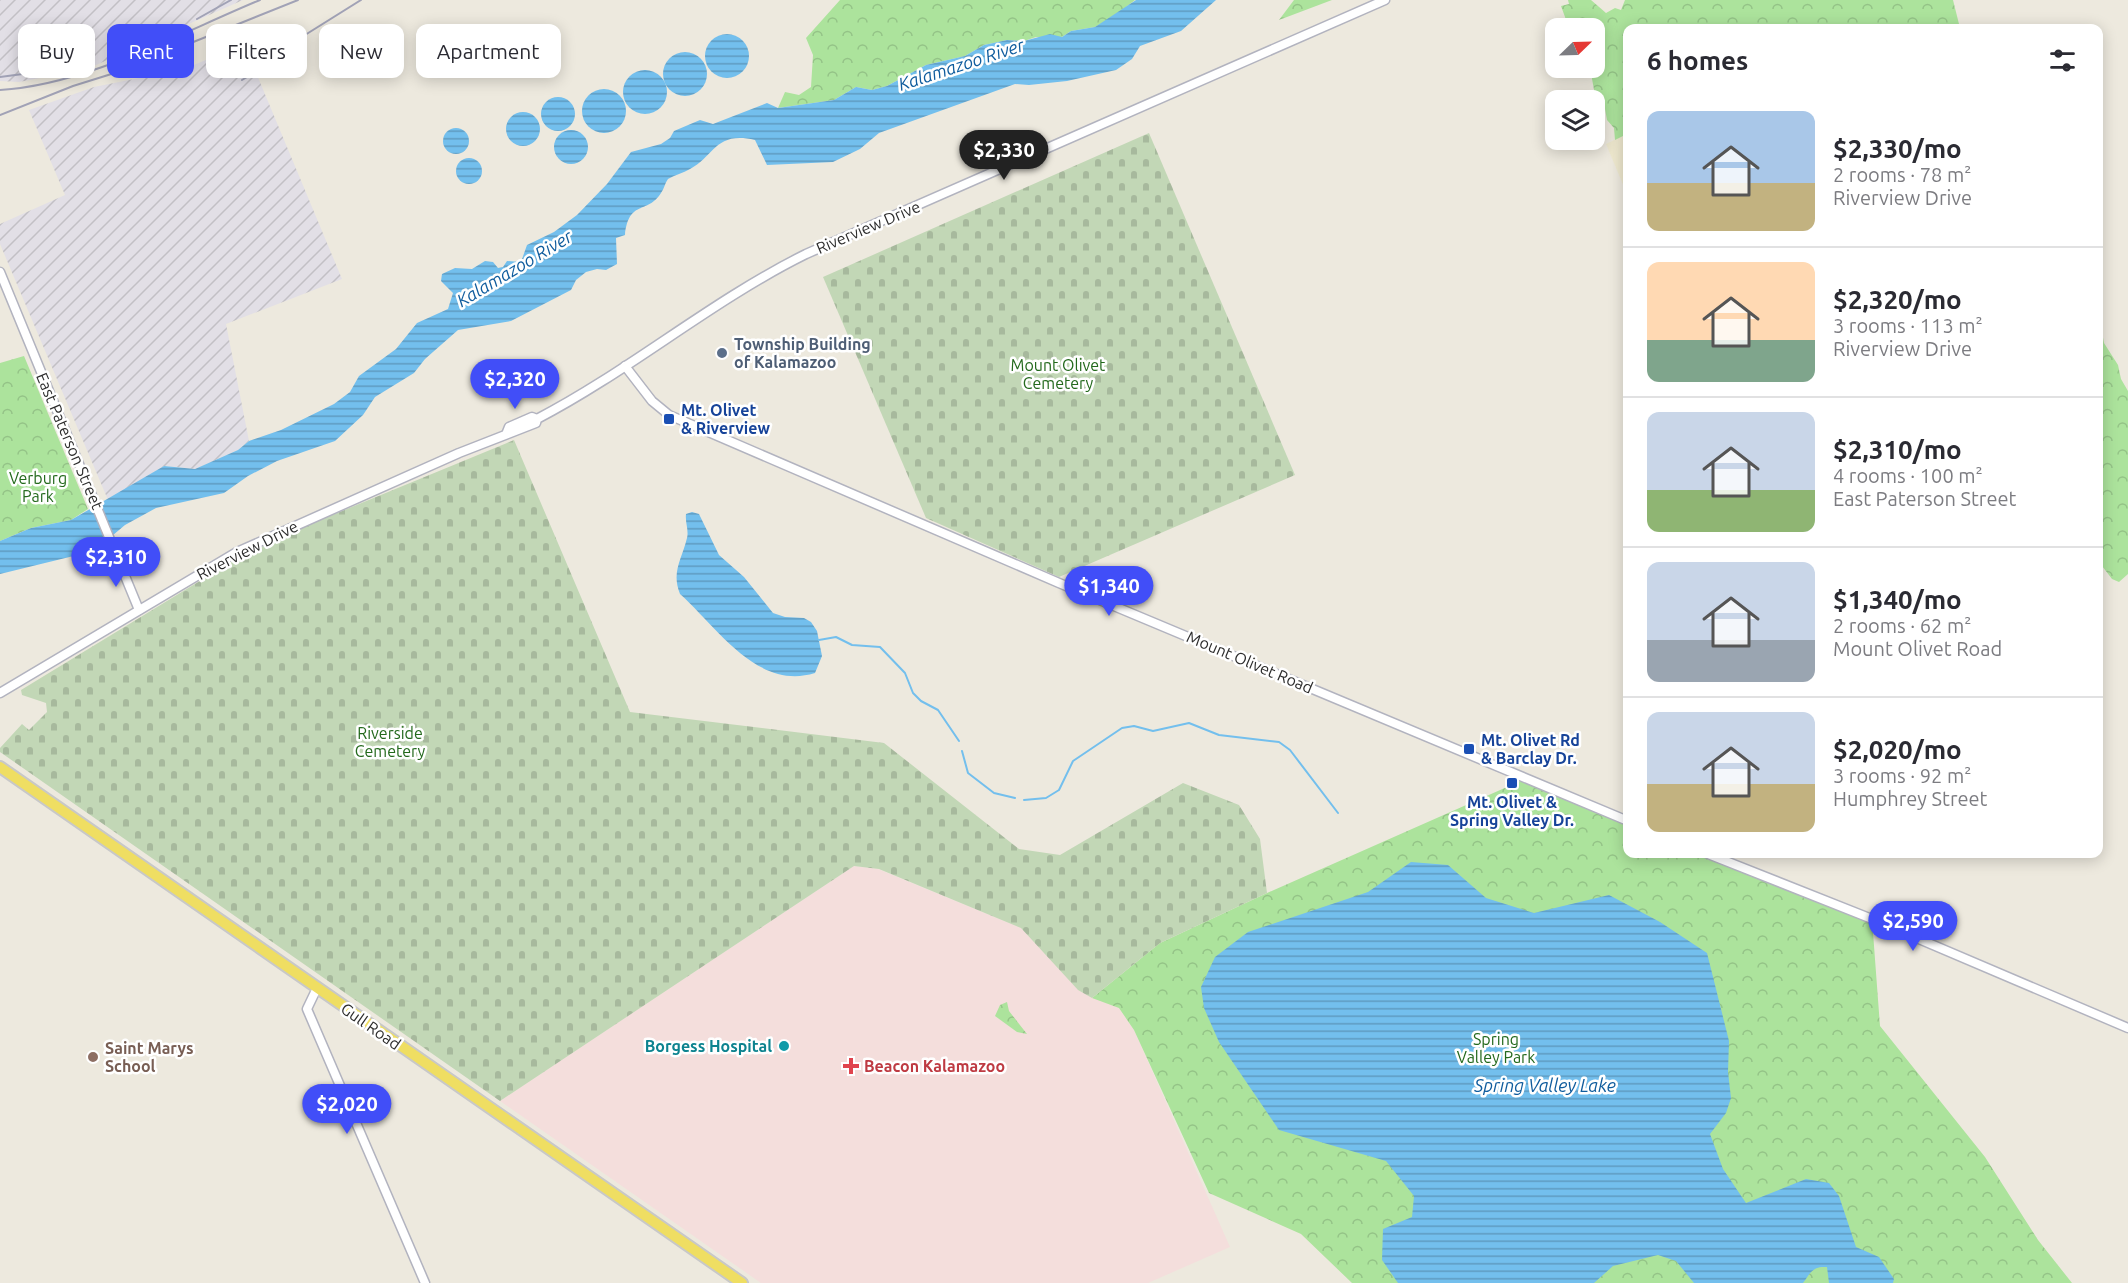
<!DOCTYPE html>
<meta charset="utf-8">
<style>
:root{--surface:#fff;--page:#f7f7f7;--text:#2b2b33;--muted:#7c7c81;--line:#e1e1e2;--accent:#414ef8}
body{margin:0;font-family:Ubuntu,sans-serif;background:var(--page);color:var(--text);height:100vh;display:flex;flex-direction:column;font-size:22px;white-space:nowrap}
*{box-sizing:border-box;margin:0}
p{font-size:20px;color:var(--muted)}
.icon{flex:none;width:33px;height:33px;fill:none;stroke:currentColor;stroke-width:2;stroke-linecap:round;stroke-linejoin:round}
.map{position:relative;flex:1;overflow:hidden}
.details{position:absolute;left:1623px;top:24px;width:480px;height:834px;display:flex;flex-direction:column;background:var(--surface);border-radius:12px;box-shadow:0 3px 15px #0003}
.details>*{flex:none}
.guide{position:absolute;left:18px;top:24px;width:570px;height:54px;display:flex;gap:12px}
.needle{width:39px;rotate:67deg}
.buttons{position:absolute;left:1545px;top:18px;display:grid;gap:12px}
.buttons a{display:grid;place-items:center;width:60px;height:60px;border-radius:12px;background:var(--surface);box-shadow:0 3px 15px #0003;font-size:30px}
.price{position:absolute;translate:-50% -51px;padding:0 14px;border-radius:21px;background:var(--accent);color:#fff;font-size:20px;line-height:39px;filter:drop-shadow(0 2px 3px #0008)}
.price::after{content:'';position:absolute;left:50%;top:36px;width:18px;height:14px;margin-left:-9px;background:inherit;clip-path:polygon(0 0,100% 0,50% 100%)}
.price.active{background:#222;color:#fff}
ul{padding:0;list-style:none}
li{display:flex;align-items:center;gap:18px;height:150px;padding:0 24px}
li+li{border-top:2px solid var(--line)}
li span{display:grid;place-items:center;flex:none;width:168px;height:120px;border-radius:12px;color:#555}
li>.icon{margin-inline-start:auto}
span .icon{width:72px;height:72px;fill:#fffc;stroke-width:1}
li b{font-size:26px}
h2{display:flex;justify-content:space-between;align-items:center;height:72px;padding:0 24px;font-size:26px}
.chip{padding:0 21px;border-radius:12px;background:var(--surface);box-shadow:0 3px 15px #0003;font-size:21px;line-height:54px}
.chip.active{background:var(--accent);color:#fff}
.map>svg:first-child{display:block}
.industrial{fill:url(#industrial-furrows)}
.education{fill:#eee8ce}
.medical{fill:#f4dedc}
.forest{fill:url(#forest-crowns)}
.cemetery{fill:url(#cemetery-stones)}
.water{fill:url(#water-rules)}
.lines{fill:none;stroke-linecap:round;stroke-linejoin:round}
.stream{stroke:#73bfed;stroke-width:2}
.minor-casing{stroke:#b2b3bf;stroke-width:11}
.major-casing{stroke:#c8c8c8;stroke-width:14}
.minor{stroke:#fff;stroke-width:8}
.major{stroke:#efde62;stroke-width:10}
.rail{stroke:#a1a2b6;stroke-width:2}
.service-dot{fill:#5c6f8a;stroke:#fff;stroke-width:2}
.transit-dot{fill:#1a4fb4;stroke:#fff;stroke-width:2}
.culture-dot{fill:#0f9aa8;stroke:#fff;stroke-width:2}
.education-dot{fill:#8d6e63;stroke:#fff;stroke-width:2}
.health-dot{fill:#e0444e;stroke:#fff;stroke-width:2}
.labels{text-anchor:middle;dominant-baseline:central;stroke-width:5;stroke-linejoin:round;paint-order:stroke}
.street-label{font-size:16px;fill:#2c2c2c;stroke:#fff}
.service-label{font-size:16px;font-weight:bold;fill:#4e5e75;stroke:#fff;text-anchor:start}
.park-label{font-size:16px;fill:#23691c;stroke:#fff}
.transit-label{font-size:16px;font-weight:bold;fill:#164399;stroke:#fff;text-anchor:start}
.culture-label{font-size:16px;font-weight:bold;fill:#0d838f;stroke:#fff;text-anchor:end}
.education-label{font-size:16px;font-weight:bold;fill:#785e54;stroke:#fff;text-anchor:start}
.health-label{font-size:16px;font-weight:bold;fill:#be3a42;stroke:#fff;text-anchor:start}
.water-label{font-size:18px;font-style:italic;fill:#0f5c9d;stroke:#fff}
</style>
<div class="map">
<svg width="2128" height="1283" viewBox="0 0 2128 1283">
<defs>
<pattern id="industrial-furrows" width="10" height="10" patternUnits="userSpaceOnUse" patternTransform="scale(1.5)"><rect width="10" height="10" fill="#e2dfe6"/><path d="M-1 1l2-2M0 10L10 0M9 11l2-2" fill="none" stroke="#c2c0c5"/></pattern>
<pattern id="forest-crowns" width="20" height="18" patternUnits="userSpaceOnUse" patternTransform="scale(1.5)"><rect width="20" height="18" fill="#ace39c"/><path d="M2 6a3 3 0 1 1 6 0M12 15a3 3 0 1 1 6 0" fill="none" stroke="#94c387"/></pattern>
<pattern id="cemetery-stones" width="16" height="16" patternUnits="userSpaceOnUse" patternTransform="scale(1.5)"><rect width="16" height="16" fill="#c2d7b6"/><path d="M2 7V4a2 2 0 0 1 4 0v3zM10 15v-3a2 2 0 0 1 4 0v3z" fill="#a7b99d"/></pattern>
<pattern id="water-rules" width="6" height="5" patternUnits="userSpaceOnUse" patternTransform="scale(1.5)"><rect width="6" height="5" fill="#73bfed"/><path d="M0 2.5h6" fill="none" stroke="#5f9bc0"/></pattern>
</defs>
<rect width="100%" height="100%" fill="#ede9de"/>
<!-- industrial -->
<g class="industrial">
<polygon points="0,0 243,0 87,69 19,82 0,81"/>
<polygon points="286,27 297,47 257,75 342,279 226,324 249,441 238,450 195,469 164,466 108,500 0,244 0,224 65,195 29,110 94,87 184,69"/>
</g>
<!-- education -->
<polygon class="education" points="1627,134 1627,194 1606,144"/>
<!-- medical -->
<polygon class="medical" points="854,866 878,869 1021,928 1079,990 1119,1008 1134,1030 1230,1247 1148,1283 761,1283 500,1101"/>
<!-- forest -->
<g class="forest">
<polygon points="840,0 1135,0 1112,18 1095,27 1071,31 1062,37 1036,37 1024,41 1007,40 984,45 965,56 926,65 887,86 872,90 856,87 834,100 778,108 785,92 799,95 811,87 813,55 806,38"/>
<polygon points="1294,0 1332,0 1279,20"/>
<polygon points="1568,0 1591,0 1606,13 1615,8 1621,10 1625,0 1953,0 1960,28 1628,28 1627,134 1615,140 1614,128 1607,120 1605,109 1595,95 1590,68 1594,68 1594,28 1569,28 1561,6 1569,4"/>
<polygon points="2099,316 2104,343 2118,365 2121,379 2128,391 2128,574 2119,582 2112,579 2099,562"/>
<polygon points="24,356 88,509 71,520 31,528 0,541 0,363"/>
<polygon points="1525,779 1627,821 1628,854 1709,854 1872,919 1880,1026 1985,1157 2038,1240 2072,1283 1352,1283 1301,1234 1209,1193 1134,1030 1119,1008 1092,998 1160,943 1267,893"/>
<polygon points="1007,1002 1009,1011 1027,1034 1017,1032 995,1016 1000,1005"/>
</g>
<!-- cemetery -->
<g class="cemetery">
<polygon points="1149,133 1295,475 1059,577 926,518 823,277"/>
<polygon points="514,440 630,712 884,743 1019,849 1060,855 1183,783 1239,805 1260,839 1267,893 1160,943 1092,998 1078,990 1021,928 879,869 854,866 500,1101 0,752 0,748 22,724 29,730 47,712 46,703 22,695 21,690 226,565 296,530"/>
</g>
<!-- water -->
<g class="water">
<path d="M1136 0H1216L1181 31 1140 46 1132 59 1116 70 1067 81 1029 85 1015 84 879 133 860 149 833 162 767 165 755 140C715 131 715 156 690 169 683 173 675 175 668 179 665 183 664 189 661 193 647 215 629 199 625 235L616 238 617 264 606 270 597 269 586 272 576 280 571 290 511 321 458 330 425 359 414 373 375 397 363 415 335 441 277 461 248 476 224 493 156 508 125 525 94 551 0 574V541L31 528 71 520 164 466 195 469 238 450 249 441 281 430 334 404 350 392 359 376 396 349 417 323 448 309 453 293 441 281 442 274 455 268 472 269 485 261 493 262 498 268 503 267 507 261 521 262 527 245 554 232 577 215 607 184 631 152 661 144 670 138 674 131 700 120 713 124 767 103 778 108 834 100 856 87 872 90 887 86 926 65 965 56 984 45 1007 40 1024 41 1050 34 1062 37 1071 31 1095 27Z"/>
<circle cx="727" cy="56" r="22"/>
<circle cx="685" cy="74" r="22"/>
<circle cx="645" cy="92" r="22"/>
<circle cx="604" cy="111" r="22"/>
<circle cx="558" cy="114" r="17"/>
<circle cx="523" cy="129" r="17"/>
<circle cx="456" cy="141" r="13"/>
<circle cx="571" cy="147" r="17"/>
<circle cx="469" cy="171" r="13"/>
<path d="M692 512 699 514 719 555 744 577 773 613 785 617 804 618 811 622 817 631 822 656 815 673C757 691 717 627 680 594 671 572 682 559 687 538 689 530 685 523 686 514Z"/>
<path d="M1411 862 1448 865 1486 898 1534 913 1609 895 1660 922 1707 953 1729 1041 1728 1072 1731 1098 1726 1113 1710 1134 1723 1169 1746 1203 1806 1179 1829 1183 1839 1196 1856 1247 1879 1257 1894 1279 1893 1283H1829L1827 1267C1813 1266 1811 1272 1803 1283H1694L1676 1261 1658 1255 1613 1266 1594 1283H1398L1382 1260 1383 1229 1412 1217 1414 1196 1386 1161 1279 1130 1219 1042 1204 1008 1201 987 1215 957 1248 932 1368 892Z"/>
</g>
<g class="lines">
<!-- stream -->
<g class="stream">
<polyline points="819,640 836,637 852,645 880,647 905,673 913,693 921,701 938,710 959,741"/>
<polyline points="962,751 968,773 994,793 1015,798"/>
<polyline points="1024,800 1046,798 1059,790 1073,761 1122,728 1134,726 1153,731 1189,723 1219,735 1279,742 1290,750 1338,813"/>
</g>
<!-- minor casing -->
<g class="minor-casing">
<g id="minor">
<polyline points="0,272 139,610"/>
<polyline points="625,366 652,401 669,415 1059,583 1628,821"/>
<polyline points="507,432 509,427 532,417 537,419"/>
<path d="M0 693 237 552 459 453 536 423 537 419C631 370 711 301 806 254L1385 0"/>
<polyline points="1708,854 1872,919 2128,1028"/>
<polyline points="317,988 307,1009 425,1283"/>
</g>
</g>
<!-- major casing -->
<g class="major-casing">
<polyline id="major" points="0,767 742,1283"/>
</g>
<!-- minor -->
<use href="#minor" class="minor"/>
<!-- major -->
<use href="#major" class="major"/>
<!-- rail -->
<g class="rail">
<polyline points="197,19 231,0"/>
<polyline points="0,77 83,66"/>
<polyline points="242,80 262,68 297,40 361,0"/>
<path d="M0 90C87 85 180 33 260 0"/>
<polyline points="0,115 73,86 121,71 298,0"/>
</g>
</g>
<!-- markers -->
<circle class="service-dot" cx="722" cy="353" r="6"/>
<g class="transit-dot">
<rect x="663" y="413" width="12" height="12" rx="3"/>
<rect x="1463" y="743" width="12" height="12" rx="3"/>
<rect x="1506" y="777" width="12" height="12" rx="3"/>
</g>
<circle class="culture-dot" cx="784" cy="1046" r="6"/>
<circle class="education-dot" cx="93" cy="1057" r="6"/>
<path class="health-dot" d="M848 1057h6v6h6v6h-6v6h-6v-6h-6v-6h6z"/>
<g class="labels">
<!-- street labels -->
<g class="street-label">
<text transform="translate(868 227) rotate(-23)">Riverview Drive</text>
<text transform="translate(70 441) rotate(67)">East Paterson Street</text>
<text transform="translate(247 550) rotate(-27)">Riverview Drive</text>
<text transform="translate(1250 662) rotate(23)">Mount Olivet Road</text>
<text transform="translate(371 1026) rotate(35)">Gull Road</text>
</g>
<!-- service labels -->
<g class="service-label">
<text x="734" y="344">Township Building<tspan x="734" dy="18">of Kalamazoo</tspan></text>
</g>
<!-- park labels -->
<g class="park-label">
<text x="1058" y="365">Mount Olivet<tspan x="1058" dy="18">Cemetery</tspan></text>
<text x="38" y="478">Verburg<tspan x="38" dy="18">Park</tspan></text>
<text x="390" y="733">Riverside<tspan x="390" dy="18">Cemetery</tspan></text>
<text x="1496" y="1039">Spring<tspan x="1496" dy="18">Valley Park</tspan></text>
</g>
<!-- transit labels -->
<g class="transit-label">
<text x="681" y="410">Mt. Olivet<tspan x="681" dy="18">&amp; Riverview</tspan></text>
<text x="1481" y="740">Mt. Olivet Rd<tspan x="1481" dy="18">&amp; Barclay Dr.</tspan></text>
<text x="1512" y="802" text-anchor="middle">Mt. Olivet &amp;<tspan x="1512" dy="18">Spring Valley Dr.</tspan></text>
</g>
<!-- culture labels -->
<g class="culture-label">
<text x="772" y="1046">Borgess Hospital</text>
</g>
<!-- education labels -->
<g class="education-label">
<text x="105" y="1048">Saint Marys<tspan x="105" dy="18">School</tspan></text>
</g>
<!-- health labels -->
<g class="health-label">
<text x="864" y="1066">Beacon Kalamazoo</text>
</g>
<!-- water labels -->
<g class="water-label">
<text transform="translate(961 64) rotate(-18)">Kalamazoo River</text>
<text transform="translate(514 268) rotate(-31)">Kalamazoo River</text>
<text x="1545" y="1085">Spring Valley Lake</text>
</g>
</g>
</svg>
<div class="buttons">
<a><svg class="needle" viewBox="-14 -14 28 28"><path d="M0-13l5 13h-10z" fill="#e53935"/><path d="M0 13l5-13h-10z" fill="#7c7c81"/></svg></a>
<a><svg class="icon" aria-label="layers" viewBox="0 0 24 24"><path d="M12 4l9 5-9 5-9-5zM3 14l9 5 9-5"/></svg></a>
</div>
<b class="price active" style="left:1004px;top:181px">$2,330</b>
<b class="price" style="left:515px;top:410px">$2,320</b>
<b class="price" style="left:116px;top:588px">$2,310</b>
<b class="price" style="left:1109px;top:617px">$1,340</b>
<b class="price" style="left:1913px;top:952px">$2,590</b>
<b class="price" style="left:347px;top:1135px">$2,020</b>
<div class="guide">
<a class="chip">Buy</a>
<a class="chip active">Rent</a>
<a class="chip">Filters</a>
<a class="chip">New</a>
<a class="chip">Apartment</a>
</div>
<section class="details">
<h2>6 homes<svg class="icon" aria-label="filters" viewBox="0 0 24 24"><path d="M4 7h16M4 17h16"/><circle cx="9" cy="7" r="2"/><circle cx="15" cy="17" r="2"/></svg></h2>
<ul>
<li><span style="background:linear-gradient(#a9c7e8 60%,#c2b280 0)"><svg class="icon" aria-label="home" viewBox="0 0 24 24"><path d="M3 11l9-7 9 7M6 9v11h12V9"/></svg></span><div><b>$2,330/mo</b><p>2 rooms · 78 m²</p><p>Riverview Drive</p></div></li>
<li><span style="background:linear-gradient(#ffd9b3 65%,#7fa58c 0)"><svg class="icon" aria-label="home" viewBox="0 0 24 24"><path d="M3 11l9-7 9 7M6 9v11h12V9"/></svg></span><div><b>$2,320/mo</b><p>3 rooms · 113 m²</p><p>Riverview Drive</p></div></li>
<li><span style="background:linear-gradient(#c9d6e8 65%,#8fb573 0)"><svg class="icon" aria-label="home" viewBox="0 0 24 24"><path d="M3 11l9-7 9 7M6 9v11h12V9"/></svg></span><div><b>$2,310/mo</b><p>4 rooms · 100 m²</p><p>East Paterson Street</p></div></li>
<li><span style="background:linear-gradient(#c9d6e8 65%,#9aa5b1 0)"><svg class="icon" aria-label="home" viewBox="0 0 24 24"><path d="M3 11l9-7 9 7M6 9v11h12V9"/></svg></span><div><b>$1,340/mo</b><p>2 rooms · 62 m²</p><p>Mount Olivet Road</p></div></li>
<li><span style="background:linear-gradient(#c9d6e8 60%,#c2b280 0)"><svg class="icon" aria-label="home" viewBox="0 0 24 24"><path d="M3 11l9-7 9 7M6 9v11h12V9"/></svg></span><div><b>$2,020/mo</b><p>3 rooms · 92 m²</p><p>Humphrey Street</p></div></li>
</ul>
</section>
</div>
